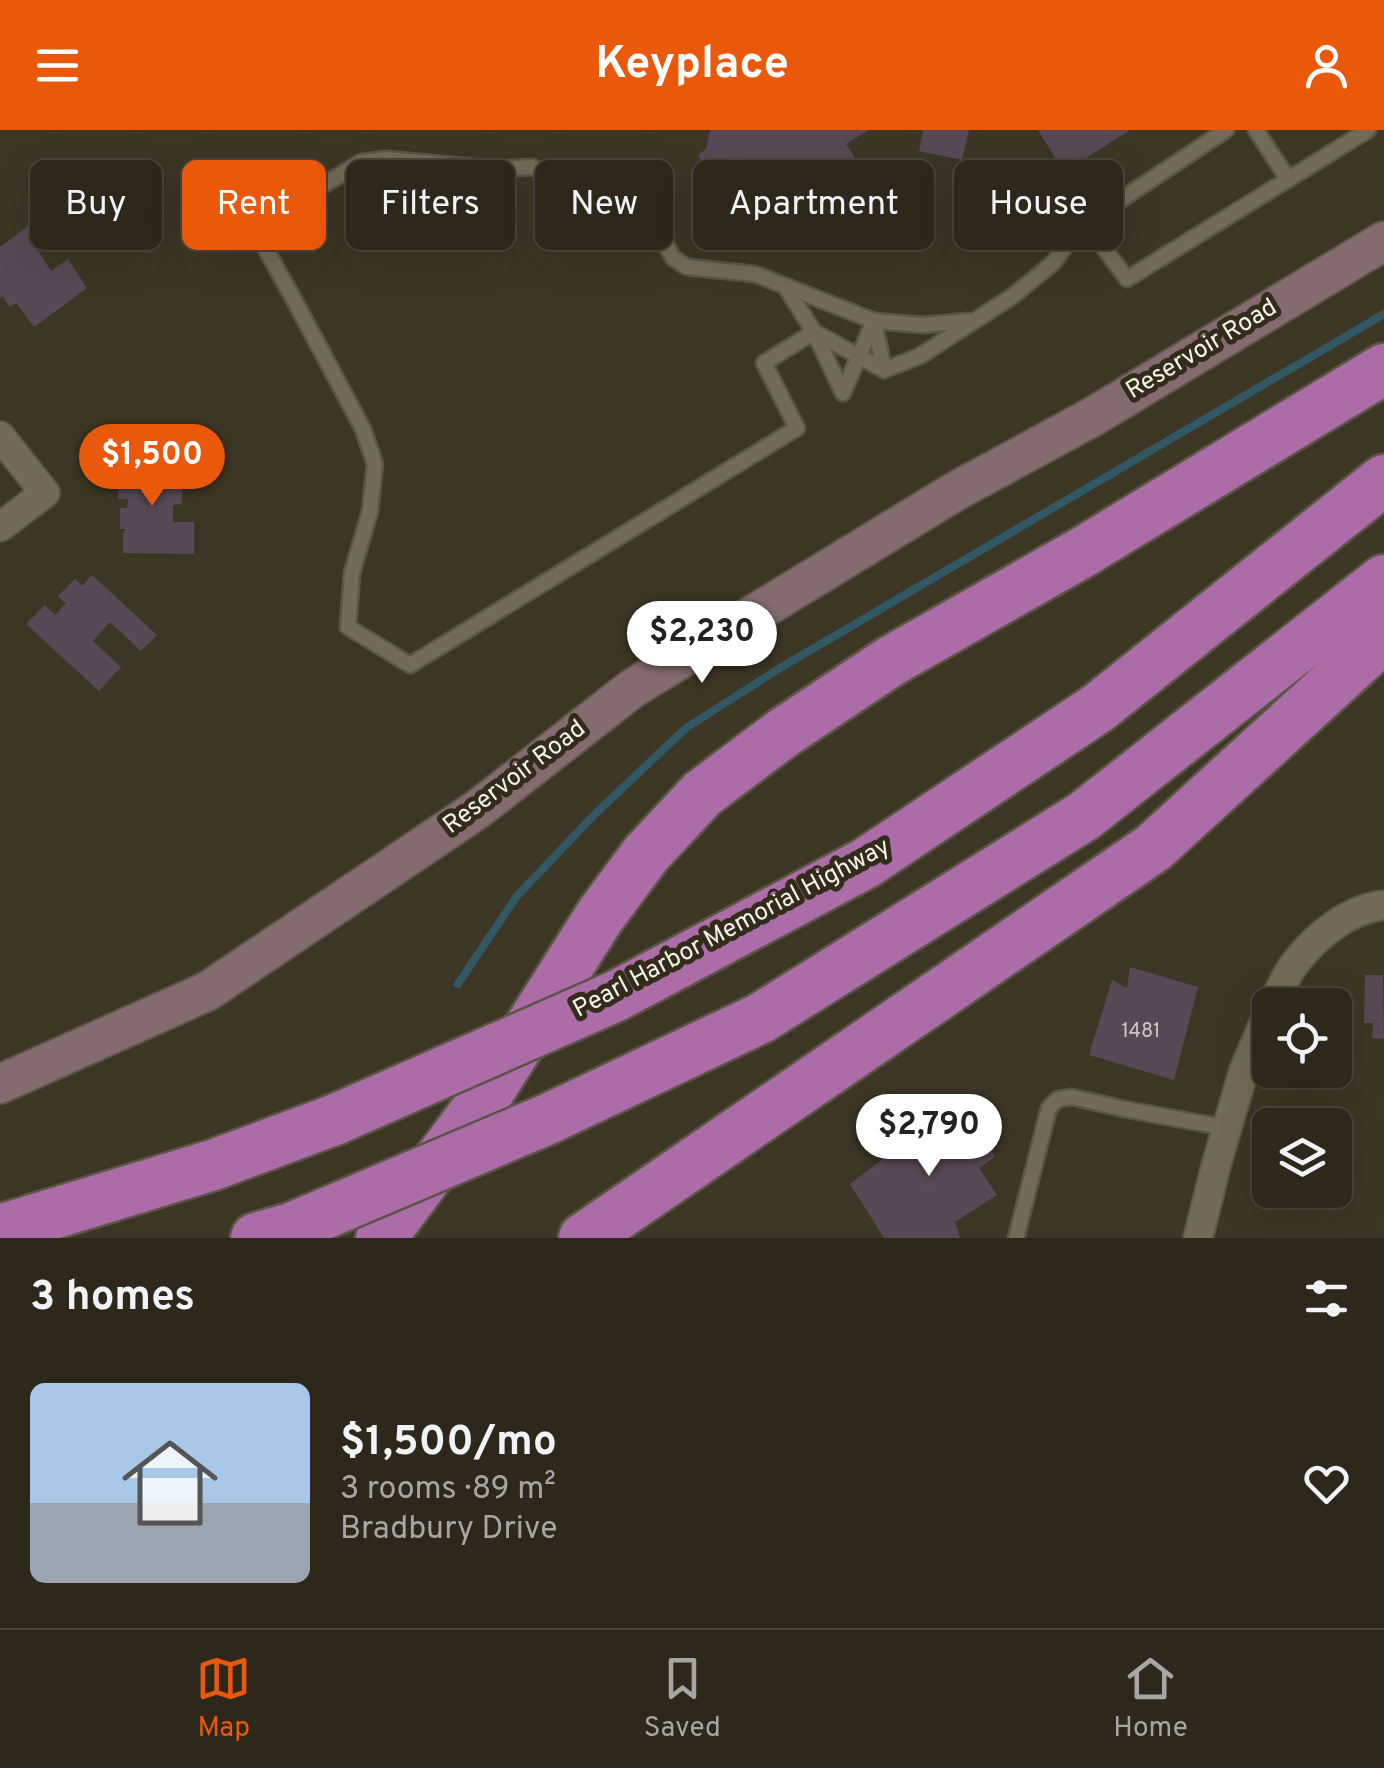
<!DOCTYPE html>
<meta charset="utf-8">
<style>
:root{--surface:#2e281b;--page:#3a3428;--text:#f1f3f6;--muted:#a7a6a3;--line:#49443a;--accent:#ea580c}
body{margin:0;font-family:Overpass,sans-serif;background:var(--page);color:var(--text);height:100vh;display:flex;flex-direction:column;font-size:38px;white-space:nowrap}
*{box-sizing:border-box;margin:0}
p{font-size:32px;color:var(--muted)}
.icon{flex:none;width:55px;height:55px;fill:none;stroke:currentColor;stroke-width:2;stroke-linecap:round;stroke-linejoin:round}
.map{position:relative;height:1108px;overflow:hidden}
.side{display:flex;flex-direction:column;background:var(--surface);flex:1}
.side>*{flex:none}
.top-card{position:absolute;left:30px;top:30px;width:1325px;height:90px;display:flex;gap:20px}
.buttons{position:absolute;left:1252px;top:858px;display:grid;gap:20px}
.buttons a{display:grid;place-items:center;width:100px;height:100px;border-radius:15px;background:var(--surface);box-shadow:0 10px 40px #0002,0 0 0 2px var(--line);font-size:50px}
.price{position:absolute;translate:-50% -85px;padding:0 22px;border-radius:35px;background:#fff;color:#222;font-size:32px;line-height:65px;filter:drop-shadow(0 2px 5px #0008)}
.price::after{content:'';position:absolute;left:50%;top:60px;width:30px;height:22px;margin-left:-15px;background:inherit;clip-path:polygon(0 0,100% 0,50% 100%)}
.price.on{background:var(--accent);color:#fff}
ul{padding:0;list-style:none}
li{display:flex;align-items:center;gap:30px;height:250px;padding:0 30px}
li span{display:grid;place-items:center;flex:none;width:280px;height:200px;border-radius:15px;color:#555}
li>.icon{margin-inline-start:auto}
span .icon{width:120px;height:120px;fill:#fffc;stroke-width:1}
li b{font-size:42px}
h2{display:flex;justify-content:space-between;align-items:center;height:120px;padding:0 30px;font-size:42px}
.pill{padding:0 35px;border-radius:15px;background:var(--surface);box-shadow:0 10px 40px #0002,0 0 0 2px var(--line);font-size:35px;line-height:90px}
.pill.on{background:var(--accent);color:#fff}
header{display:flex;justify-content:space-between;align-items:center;height:130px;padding:0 30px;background:var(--accent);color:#fff;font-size:45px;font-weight:700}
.dock{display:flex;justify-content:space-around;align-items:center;height:140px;border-top:2px solid var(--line);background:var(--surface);font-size:28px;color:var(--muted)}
.dock a{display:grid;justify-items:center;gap:5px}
.dock .on{color:var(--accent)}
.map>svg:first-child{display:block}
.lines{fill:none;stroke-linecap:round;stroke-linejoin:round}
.stream{stroke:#315864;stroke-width:8}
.building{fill:#594956}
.lane-casing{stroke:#5b5545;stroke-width:19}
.street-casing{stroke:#5b5545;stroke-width:32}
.secondary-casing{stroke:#5b5545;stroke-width:42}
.highway-casing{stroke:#5b5545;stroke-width:55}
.lane{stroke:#736b57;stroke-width:14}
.street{stroke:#736b57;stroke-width:28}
.secondary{stroke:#846b6f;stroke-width:38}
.highway{stroke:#ab6ca8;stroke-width:50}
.highway-bridge-casing{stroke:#5b5545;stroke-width:55;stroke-linecap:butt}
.highway-bridge{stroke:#ab6ca8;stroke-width:50}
.labels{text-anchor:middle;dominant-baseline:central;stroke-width:10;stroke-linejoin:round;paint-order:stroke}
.number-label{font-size:20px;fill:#d0c8c4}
.street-label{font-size:25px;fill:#f8f3e8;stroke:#332c1a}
</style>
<header><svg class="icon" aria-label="menu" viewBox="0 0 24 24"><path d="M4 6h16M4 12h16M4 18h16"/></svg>Keyplace<svg class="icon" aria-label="person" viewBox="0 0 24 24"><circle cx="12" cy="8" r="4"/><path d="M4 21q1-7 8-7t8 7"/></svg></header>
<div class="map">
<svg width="1384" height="1108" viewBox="0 0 1384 1108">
<rect width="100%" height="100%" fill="#3d3624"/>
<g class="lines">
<!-- stream -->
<polyline class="stream" points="458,854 517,766 594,685 686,598 780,538 1384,184"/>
</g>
<!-- building -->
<g class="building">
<polygon points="710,0 869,0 846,14 866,45 817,77 797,47 769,65 757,49 726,70 720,61 713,65 696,39 703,34 698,25 706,19"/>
<polygon points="923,0 969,0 962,30 919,21"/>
<polygon points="1038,0 1130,0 1064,42"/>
<polygon points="36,90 49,108 37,119 51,141 68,129 87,158 34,197 16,173 10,177 2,166 0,168 0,117"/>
<polygon points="119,330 175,332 175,352 182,352 182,374 173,375 173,392 194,392 194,424 123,423 123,404 126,399 120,399 120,378 127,378 128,369 118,369"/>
<polygon points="92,445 157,505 141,521 110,492 93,511 121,537 99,561 26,494 45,475 55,485 66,473 58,466 75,449 82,456"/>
<polygon points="1130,837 1198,857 1174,950 1089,925 1112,850 1127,858"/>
<polygon points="1365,845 1383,845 1384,909 1372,908 1373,893 1364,893"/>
<polygon points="964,970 995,1027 979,1038 997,1065 955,1092 960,1108 884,1108 850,1054 903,1014 901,1005"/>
</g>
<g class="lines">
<!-- lane casing -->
<g class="lane-casing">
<g id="lane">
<polyline points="1256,0 1288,49"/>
<polyline points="1085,92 1127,149 1368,0"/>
<polyline points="785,156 814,202 764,233 797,298 410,535 348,497 352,443 370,381 375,334 363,299 292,166 254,98 361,32 387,29 494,39 532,37 569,52 598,69 633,79 664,111 673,128 687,137 755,144 874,191 884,240"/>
<polyline points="843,263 814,202 884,240 920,226 1013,166 1054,132 1078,98 1226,0"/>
<polyline points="843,263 874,191 923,195 968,191"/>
<polyline points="1016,1108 1049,978 1058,969 1072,967 1124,979 1227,998"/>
</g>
</g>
<!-- street casing -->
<g class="street-casing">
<g id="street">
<polyline points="0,306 45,363 0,397"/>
<path d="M1272 875C1280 861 1286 844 1296 832 1317 805 1349 779 1384 775"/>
<polyline points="1198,1108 1217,1032 1244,940 1270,879"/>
</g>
</g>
<!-- secondary casing -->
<g class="secondary-casing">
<polyline id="secondary" points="0,954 208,861 478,679 633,558 956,361 1094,286 1384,111"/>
</g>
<!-- highway casing -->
<g class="highway-casing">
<g id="highway">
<polyline points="616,866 866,733 1098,578 1384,350"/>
<polyline points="548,989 761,888 1084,686 1384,450"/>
<polyline points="0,1100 213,1035 334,990"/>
<polyline points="256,1108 291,1098"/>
<polyline points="381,1108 483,971 600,786 646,724 702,664 783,603 891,531 1083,422 1384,239"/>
<polyline points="584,1108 1153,718 1384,507"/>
</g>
</g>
<!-- lane -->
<use href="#lane" class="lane"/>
<!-- street -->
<use href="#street" class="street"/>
<!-- secondary -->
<use href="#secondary" class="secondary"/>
<!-- highway -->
<use href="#highway" class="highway"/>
<!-- highway-bridge casing -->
<g class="highway-bridge-casing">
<g id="highway-bridge">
<polyline points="334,990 616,866"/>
<polyline points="291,1098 548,989"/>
</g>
</g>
<!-- highway-bridge -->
<use href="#highway-bridge" class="highway-bridge"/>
</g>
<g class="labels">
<!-- number labels -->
<g class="number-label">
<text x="1141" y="902">1481</text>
</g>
<!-- street labels -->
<g class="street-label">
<text transform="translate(1202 220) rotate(-31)">Reservoir Road</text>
<text transform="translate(515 648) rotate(-37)">Reservoir Road</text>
<text transform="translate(732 799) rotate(-28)">Pearl Harbor Memorial Highway</text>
</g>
</g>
</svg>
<div class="buttons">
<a><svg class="icon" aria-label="locate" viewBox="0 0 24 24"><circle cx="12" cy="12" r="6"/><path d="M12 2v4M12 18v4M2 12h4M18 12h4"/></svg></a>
<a><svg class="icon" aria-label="layers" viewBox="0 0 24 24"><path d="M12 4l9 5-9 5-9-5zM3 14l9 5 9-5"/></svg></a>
</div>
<b class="price on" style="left:152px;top:379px">$1,500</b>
<b class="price" style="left:702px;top:556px">$2,230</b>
<b class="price" style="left:929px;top:1049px">$2,790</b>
<div class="top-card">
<a class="pill">Buy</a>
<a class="pill on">Rent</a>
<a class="pill">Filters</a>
<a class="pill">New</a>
<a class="pill">Apartment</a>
<a class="pill">House</a>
</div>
</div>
<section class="side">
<h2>3 homes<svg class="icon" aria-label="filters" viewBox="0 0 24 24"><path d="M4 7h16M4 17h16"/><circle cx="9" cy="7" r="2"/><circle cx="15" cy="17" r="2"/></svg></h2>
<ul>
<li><span style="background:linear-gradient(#a9c7e8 60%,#9aa5b1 0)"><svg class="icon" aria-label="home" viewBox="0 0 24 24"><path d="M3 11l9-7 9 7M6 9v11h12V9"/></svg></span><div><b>$1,500/mo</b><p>3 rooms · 89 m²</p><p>Bradbury Drive</p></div><svg class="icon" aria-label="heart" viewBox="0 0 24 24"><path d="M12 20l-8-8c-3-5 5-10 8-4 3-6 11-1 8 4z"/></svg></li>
</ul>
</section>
<nav class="dock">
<a class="on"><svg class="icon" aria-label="map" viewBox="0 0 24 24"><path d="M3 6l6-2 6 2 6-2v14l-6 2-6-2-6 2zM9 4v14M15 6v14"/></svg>Map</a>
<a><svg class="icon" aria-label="saved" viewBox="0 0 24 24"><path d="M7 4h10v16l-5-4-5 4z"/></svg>Saved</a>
<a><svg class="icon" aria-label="home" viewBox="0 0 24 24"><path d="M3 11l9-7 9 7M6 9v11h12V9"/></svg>Home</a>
</nav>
